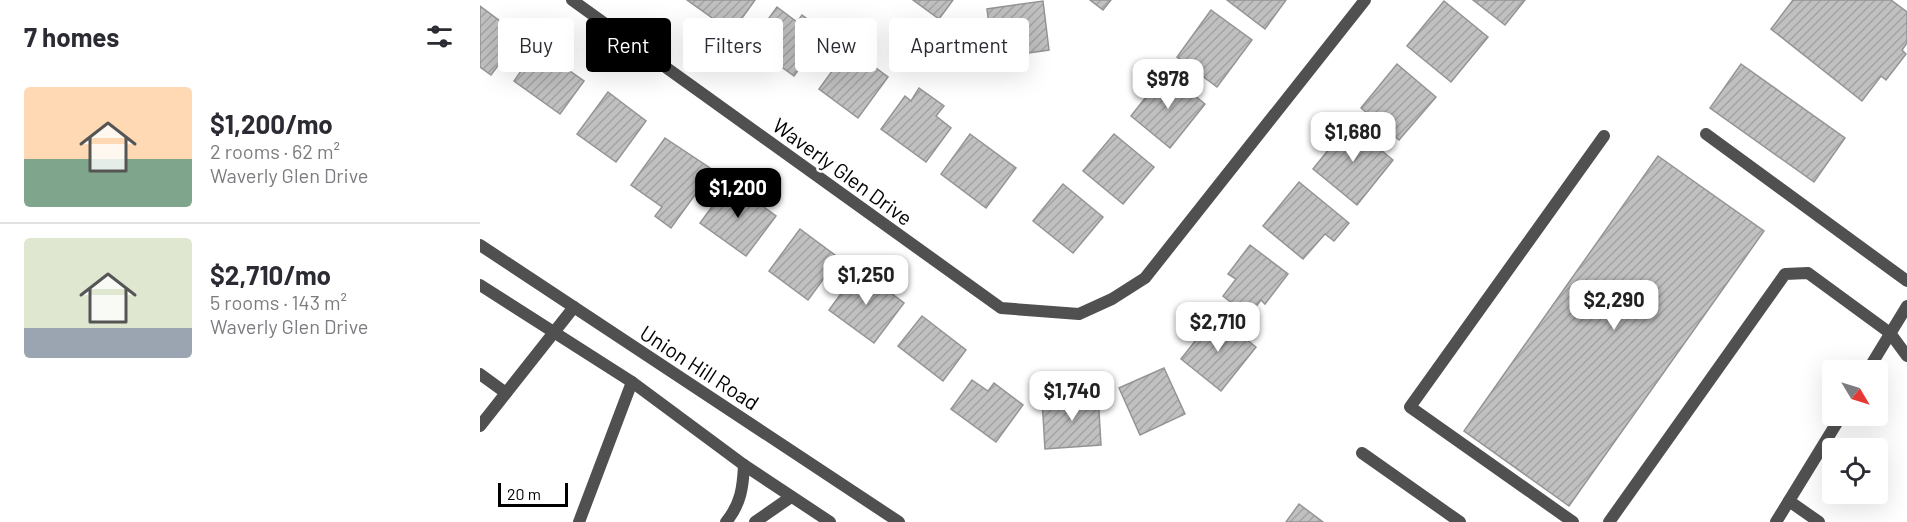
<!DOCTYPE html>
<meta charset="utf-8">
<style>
:root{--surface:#fff;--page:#f2f2f3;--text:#2b2b33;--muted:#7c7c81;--line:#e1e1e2;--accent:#000}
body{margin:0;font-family:Barlow,sans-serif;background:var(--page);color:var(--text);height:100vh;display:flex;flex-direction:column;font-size:22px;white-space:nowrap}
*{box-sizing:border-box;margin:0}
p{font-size:20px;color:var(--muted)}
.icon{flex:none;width:33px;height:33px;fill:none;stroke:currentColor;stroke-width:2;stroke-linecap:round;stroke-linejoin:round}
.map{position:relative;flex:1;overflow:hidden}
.sheet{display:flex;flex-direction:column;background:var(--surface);width:480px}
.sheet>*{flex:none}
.top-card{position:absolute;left:18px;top:18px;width:570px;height:54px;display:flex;gap:12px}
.needle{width:39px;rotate:128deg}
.fabs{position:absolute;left:1342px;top:360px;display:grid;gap:12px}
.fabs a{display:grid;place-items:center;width:66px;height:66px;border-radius:6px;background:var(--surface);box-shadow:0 6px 24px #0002;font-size:30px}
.scale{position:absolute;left:18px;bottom:15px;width:70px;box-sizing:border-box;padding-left:6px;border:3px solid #000;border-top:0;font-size:16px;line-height:21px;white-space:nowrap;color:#000;-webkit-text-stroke:4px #fff;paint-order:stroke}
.price{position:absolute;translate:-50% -51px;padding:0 14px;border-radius:12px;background:#fff;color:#222;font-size:20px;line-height:39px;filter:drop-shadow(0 2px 3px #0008)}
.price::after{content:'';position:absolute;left:50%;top:36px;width:18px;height:14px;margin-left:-9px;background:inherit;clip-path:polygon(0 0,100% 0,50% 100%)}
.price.active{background:var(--accent);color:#fff}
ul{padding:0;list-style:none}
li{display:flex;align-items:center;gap:18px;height:150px;padding:0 24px}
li+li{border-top:2px solid var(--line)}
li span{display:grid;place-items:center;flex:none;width:168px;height:120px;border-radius:6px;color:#555}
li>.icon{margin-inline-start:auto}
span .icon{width:72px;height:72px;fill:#fffc;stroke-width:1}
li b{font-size:26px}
h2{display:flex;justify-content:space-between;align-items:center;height:72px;padding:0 24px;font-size:26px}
.chip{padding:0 21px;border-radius:6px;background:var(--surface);box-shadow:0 6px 24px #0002;font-size:21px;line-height:54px}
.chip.active{background:var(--accent);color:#fff}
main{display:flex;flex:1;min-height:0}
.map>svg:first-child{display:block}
.building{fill:url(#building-hatch);stroke:#949494;stroke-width:1.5}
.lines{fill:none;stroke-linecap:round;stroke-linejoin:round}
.service{stroke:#505050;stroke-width:12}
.minor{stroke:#505050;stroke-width:12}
.tertiary{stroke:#505050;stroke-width:12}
.labels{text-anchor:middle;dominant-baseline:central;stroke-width:5;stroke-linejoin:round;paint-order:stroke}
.street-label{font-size:21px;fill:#000;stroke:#fff}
</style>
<main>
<section class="sheet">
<h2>7 homes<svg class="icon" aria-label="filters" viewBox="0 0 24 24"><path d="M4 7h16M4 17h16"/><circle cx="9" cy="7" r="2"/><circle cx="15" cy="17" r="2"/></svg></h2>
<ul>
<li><span style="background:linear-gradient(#ffd9b3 60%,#7fa58c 0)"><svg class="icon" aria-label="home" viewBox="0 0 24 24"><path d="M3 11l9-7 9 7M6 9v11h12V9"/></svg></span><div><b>$1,200/mo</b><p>2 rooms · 62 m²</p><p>Waverly Glen Drive</p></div></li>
<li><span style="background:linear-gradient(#dfe7d0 75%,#9aa5b1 0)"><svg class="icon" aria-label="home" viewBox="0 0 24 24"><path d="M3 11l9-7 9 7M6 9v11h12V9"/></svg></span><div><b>$2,710/mo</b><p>5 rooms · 143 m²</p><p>Waverly Glen Drive</p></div></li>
</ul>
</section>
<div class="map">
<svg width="1427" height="522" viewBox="0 0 1427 522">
<defs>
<pattern id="building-hatch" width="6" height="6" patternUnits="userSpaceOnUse" patternTransform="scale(1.5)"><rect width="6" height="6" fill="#c0c0c0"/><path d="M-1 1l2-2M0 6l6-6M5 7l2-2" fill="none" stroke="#a3a3a3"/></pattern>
</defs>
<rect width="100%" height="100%" fill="#fff"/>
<!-- building -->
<g class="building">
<polygon points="207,0 275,0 252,32"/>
<polygon points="433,0 473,0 459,19"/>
<polygon points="610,0 631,0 623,10"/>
<polygon points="747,0 806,0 785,29"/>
<polygon points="993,0 1045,0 1025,25"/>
<polygon points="1313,0 1411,0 1427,12 1427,43 1422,50 1426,54 1406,80 1401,76 1382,101 1291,29"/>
<polygon points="563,1 569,50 513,58 507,9"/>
<polygon points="964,1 1008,37 971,82 927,46"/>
<polygon points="0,6 40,36 11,75 0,67"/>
<polygon points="297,7 317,22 322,15 346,33 314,76 270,44"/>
<polygon points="731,10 772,40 737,87 697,57"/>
<polygon points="57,48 104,81 80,114 34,81"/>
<polygon points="369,48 408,77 378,118 339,89"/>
<polygon points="917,64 956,97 919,140 881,108"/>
<polygon points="1261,64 1365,138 1334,182 1230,108"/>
<polygon points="686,72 725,104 690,148 651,116"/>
<polygon points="439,88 464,106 456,116 471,128 446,162 401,129 425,96 431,101"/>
<polygon points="128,92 166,121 136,162 97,134"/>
<polygon points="866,121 913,160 877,205 833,169 854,143 851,140"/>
<polygon points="490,134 536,168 506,208 461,174"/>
<polygon points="634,134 674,167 643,204 603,171"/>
<polygon points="185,138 233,170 191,228 175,216 182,207 151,185"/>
<polygon points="1178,156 1284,231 1089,506 984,431"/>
<polygon points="250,182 296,216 266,256 220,223"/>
<polygon points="819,182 869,223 854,241 845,234 823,259 783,226"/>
<polygon points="583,184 623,217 593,253 553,221"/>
<polygon points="320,229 359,258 328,300 289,271"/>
<polygon points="770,245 808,274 785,304 781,300 769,316 743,296 756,279 748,274"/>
<polygon points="379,269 424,303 394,343 349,310"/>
<polygon points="736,315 776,347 741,391 701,359"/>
<polygon points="442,316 486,350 463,381 418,346"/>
<polygon points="684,368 705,414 660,435 639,388"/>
<polygon points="492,380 508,391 514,383 543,405 516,442 471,409"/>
<polygon points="618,395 621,445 565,449 562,399"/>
<polygon points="819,504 843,522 806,522"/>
</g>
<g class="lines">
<!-- service -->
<g class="service">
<polyline points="1226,134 1427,281"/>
<polyline points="0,374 26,393"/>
<polyline points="0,426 94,307"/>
<polyline points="882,453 980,522"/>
<polyline points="1309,501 1339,522"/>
<polyline points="99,522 152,382"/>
<path d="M246 522C261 504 263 487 264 465"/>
<polyline points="275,522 311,497"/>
<polyline points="1093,522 930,407 1124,136"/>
<polyline points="1129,522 1305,274 1328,273 1410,333 1427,356"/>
</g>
<!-- minor -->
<g class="minor">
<polyline points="92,0 521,308 599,314 632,299 665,278 885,0"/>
<polyline points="1388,370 1427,306"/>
<polyline points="1296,522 1361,416"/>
</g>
<!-- tertiary -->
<g class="tertiary">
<polyline points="0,245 419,522"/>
<polyline points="0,285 152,382 264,465 350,522"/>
</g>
</g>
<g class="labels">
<!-- street labels -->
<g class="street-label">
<text transform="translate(363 171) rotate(36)">Waverly Glen Drive</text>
<text transform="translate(220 367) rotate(33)">Union Hill Road</text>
</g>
</g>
</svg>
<div class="fabs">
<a><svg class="needle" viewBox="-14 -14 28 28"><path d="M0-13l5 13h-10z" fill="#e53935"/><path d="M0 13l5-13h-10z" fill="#7c7c81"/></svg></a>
<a><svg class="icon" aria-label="locate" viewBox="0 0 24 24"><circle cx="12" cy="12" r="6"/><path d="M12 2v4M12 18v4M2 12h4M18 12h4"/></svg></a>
</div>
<div class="scale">20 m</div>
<b class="price" style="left:688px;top:110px">$978</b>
<b class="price" style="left:873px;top:163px">$1,680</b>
<b class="price active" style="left:258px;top:219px">$1,200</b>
<b class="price" style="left:386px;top:306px">$1,250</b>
<b class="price" style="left:1134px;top:331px">$2,290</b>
<b class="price" style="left:738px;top:353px">$2,710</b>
<b class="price" style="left:592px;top:422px">$1,740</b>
<div class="top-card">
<a class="chip">Buy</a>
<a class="chip active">Rent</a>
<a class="chip">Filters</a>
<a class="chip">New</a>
<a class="chip">Apartment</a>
</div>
</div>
</main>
